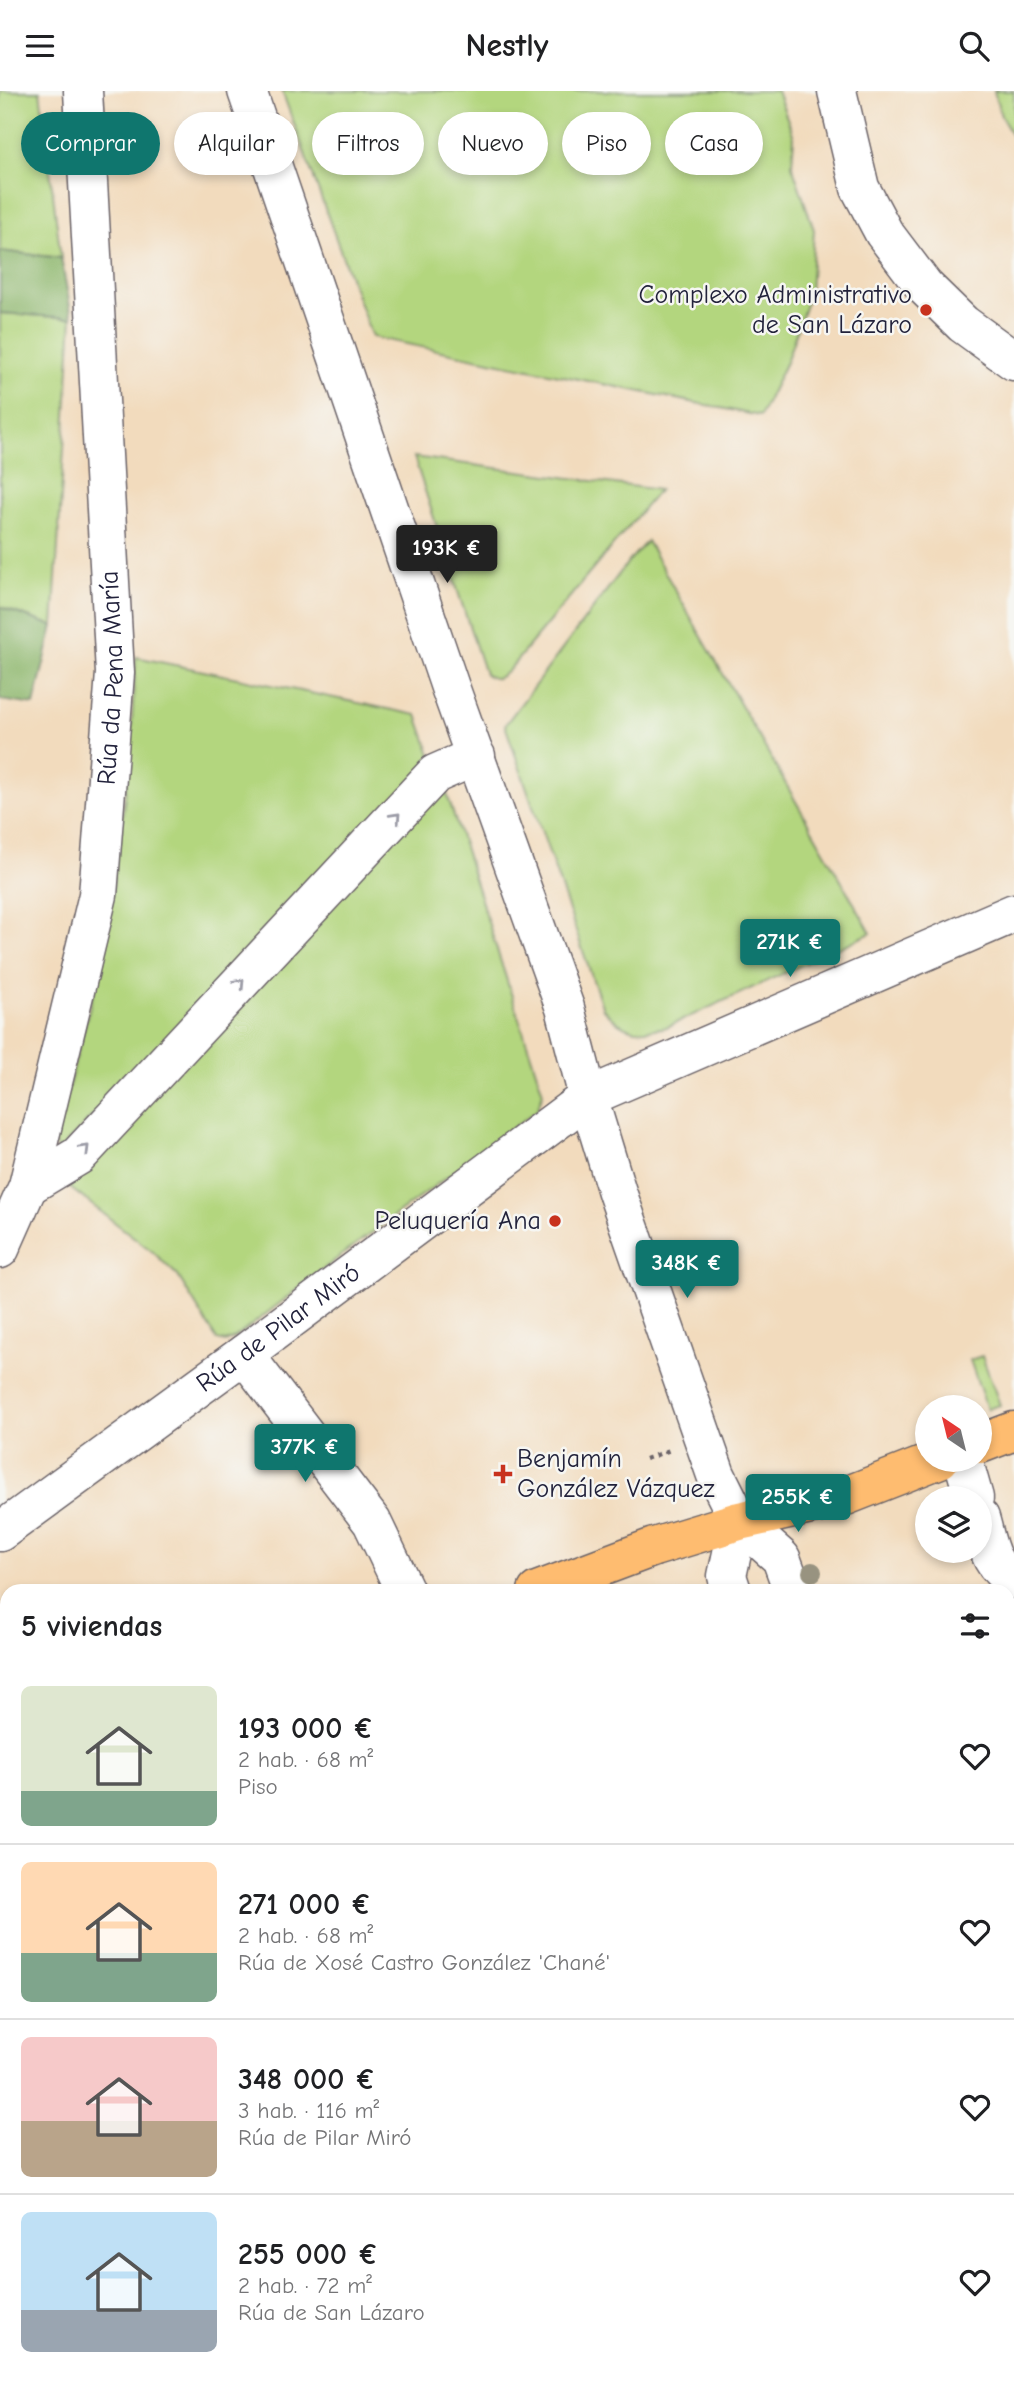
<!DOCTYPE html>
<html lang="es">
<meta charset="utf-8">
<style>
:root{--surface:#fff;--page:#f2f2f2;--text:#202124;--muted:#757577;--line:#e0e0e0;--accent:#0f766e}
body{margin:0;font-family:"Comic Neue",sans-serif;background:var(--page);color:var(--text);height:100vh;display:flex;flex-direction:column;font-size:26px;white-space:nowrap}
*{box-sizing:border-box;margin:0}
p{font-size:23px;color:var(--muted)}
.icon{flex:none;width:38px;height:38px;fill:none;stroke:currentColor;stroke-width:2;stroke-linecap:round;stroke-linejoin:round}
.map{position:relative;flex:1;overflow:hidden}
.panel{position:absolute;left:0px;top:1493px;width:1015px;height:800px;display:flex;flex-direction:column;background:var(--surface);border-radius:21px 21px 0 0;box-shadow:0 4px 10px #0003}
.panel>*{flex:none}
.banner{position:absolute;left:21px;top:21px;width:973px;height:63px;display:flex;gap:14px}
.needle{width:46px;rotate:325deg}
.tools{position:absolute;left:915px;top:1304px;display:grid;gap:14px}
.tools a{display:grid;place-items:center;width:77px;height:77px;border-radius:50%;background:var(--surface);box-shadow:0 4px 10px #0003;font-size:35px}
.price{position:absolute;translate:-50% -60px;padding:0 16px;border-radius:7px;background:var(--accent);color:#fff;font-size:23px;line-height:46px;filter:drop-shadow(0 2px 4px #0008)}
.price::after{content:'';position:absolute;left:50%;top:42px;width:21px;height:16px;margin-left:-10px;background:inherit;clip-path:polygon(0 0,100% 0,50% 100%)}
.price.selected{background:#222;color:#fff}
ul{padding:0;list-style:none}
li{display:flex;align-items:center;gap:21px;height:175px;padding:0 21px}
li+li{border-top:2px solid var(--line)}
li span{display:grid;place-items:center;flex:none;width:196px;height:140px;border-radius:10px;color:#555}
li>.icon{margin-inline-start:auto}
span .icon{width:84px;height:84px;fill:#fffc;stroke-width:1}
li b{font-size:30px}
h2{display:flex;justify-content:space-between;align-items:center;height:84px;padding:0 21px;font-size:30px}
.pill{padding:0 24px;border-radius:32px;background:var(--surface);box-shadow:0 4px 10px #0003;font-size:24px;line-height:63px}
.pill.selected{background:var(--accent);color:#fff}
header{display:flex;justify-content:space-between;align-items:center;height:91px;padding:0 21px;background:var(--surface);font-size:32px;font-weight:700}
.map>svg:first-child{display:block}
.green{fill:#b3d67e;stroke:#6a7c5c;stroke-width:2}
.forest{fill:#8eb76d;stroke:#586c54;stroke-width:2}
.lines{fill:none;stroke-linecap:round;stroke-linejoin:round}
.minor-casing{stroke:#6b6368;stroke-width:41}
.major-casing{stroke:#6b6368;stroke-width:41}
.path{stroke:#6b6368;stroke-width:4.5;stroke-dasharray:5 5;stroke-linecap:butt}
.minor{stroke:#fff;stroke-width:38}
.major{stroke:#febc70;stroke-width:38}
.tree{fill:#989380}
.oneway{stroke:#9c9ca7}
.poi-dot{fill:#c8321e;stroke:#f6f6f2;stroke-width:2.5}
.labels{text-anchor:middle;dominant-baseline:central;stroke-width:5;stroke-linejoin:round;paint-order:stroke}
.poi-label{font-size:26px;fill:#22223b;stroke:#f6f6f2;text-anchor:end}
.street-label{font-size:26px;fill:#22223b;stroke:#f6f6f2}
</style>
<header><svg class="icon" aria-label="menu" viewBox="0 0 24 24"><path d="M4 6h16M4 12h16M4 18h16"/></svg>Nestly<svg class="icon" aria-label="search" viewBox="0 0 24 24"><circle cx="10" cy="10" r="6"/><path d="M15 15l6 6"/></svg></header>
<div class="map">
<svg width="1014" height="2291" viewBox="0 0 1014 2291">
<rect width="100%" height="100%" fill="#f6f6f2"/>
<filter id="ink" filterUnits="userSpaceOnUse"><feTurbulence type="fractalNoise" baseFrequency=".0143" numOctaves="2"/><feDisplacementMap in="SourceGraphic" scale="14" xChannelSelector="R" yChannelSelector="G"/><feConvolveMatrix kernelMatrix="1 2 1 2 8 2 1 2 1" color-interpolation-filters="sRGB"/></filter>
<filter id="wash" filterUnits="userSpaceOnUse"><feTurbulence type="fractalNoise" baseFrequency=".00686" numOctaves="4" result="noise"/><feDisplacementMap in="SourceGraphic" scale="28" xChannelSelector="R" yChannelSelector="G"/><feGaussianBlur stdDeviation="1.57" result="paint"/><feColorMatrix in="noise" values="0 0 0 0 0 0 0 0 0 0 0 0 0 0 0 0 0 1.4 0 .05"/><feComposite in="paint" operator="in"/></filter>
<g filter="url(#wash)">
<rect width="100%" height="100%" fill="#f2dbbd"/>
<!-- green -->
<g class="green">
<polygon points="0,0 40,0 61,167 0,160"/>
<polygon points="282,0 777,0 794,46 792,74 814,139 810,202 786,271 760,325 372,246"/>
<polygon points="994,0 1014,0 1014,48 1001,25"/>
<polygon points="0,222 72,227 53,535 0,516"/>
<path d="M414 366 659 399 508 580C499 588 495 590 485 583Z"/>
<path d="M647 450 871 842 667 936C636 942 625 942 603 918L505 634 629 470Z"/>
<polygon points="136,566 417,624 433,669 58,1061 54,1051 103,865 129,676"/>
<polygon points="442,694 447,703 543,1002 537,1019 343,1163 235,1247 225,1251 217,1249 178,1185 153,1161 65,1093"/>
<polygon points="982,1265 1000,1314 987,1318 970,1269"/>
<polygon points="1008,2041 1014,2066 1014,2291 904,2291 905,2286 1008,2286"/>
<polygon points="512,2286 718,2286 690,2291 513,2291"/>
</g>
<!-- forest -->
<g class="forest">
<polygon points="0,160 61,167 72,227 0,222"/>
<polygon points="0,516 53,535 34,614 0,609"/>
</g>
</g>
<g filter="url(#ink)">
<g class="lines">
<!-- minor casing -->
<g class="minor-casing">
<g id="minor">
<polyline points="247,0 450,596 565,917 588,1006 617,1101 716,1384 739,1430 781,1467 793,1500"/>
<polyline points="837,0 860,97 884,142 924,195 963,233 1014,270"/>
<polyline points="28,1095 78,1065 435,683 476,665"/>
<path id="s1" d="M0 1158 28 1095 98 804 115 582 83 0"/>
<polyline points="244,1263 372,1431 405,1500"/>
<polyline points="963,1368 974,1407"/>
<path d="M980 1427C988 1454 988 1474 1014 1489"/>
<path id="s2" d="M0 1441 244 1263 588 1006 1014 822"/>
<polyline points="732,1500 727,1485 739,1430"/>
<polyline points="0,1646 7,1644"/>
<polyline points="1008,1687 1014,1687"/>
<polyline points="0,1758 7,1754"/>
<polyline points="0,2070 7,2065"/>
<polyline points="362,2291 389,2286"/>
<polyline points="747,2291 774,2286"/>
<polyline points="860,2291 861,2286"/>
</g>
</g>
<!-- major casing -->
<g class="major-casing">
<g id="major">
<polyline points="980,1353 1014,1340"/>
<polyline points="537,1500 654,1456 739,1430 838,1408 940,1368"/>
<polyline points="0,1696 7,1694"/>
</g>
</g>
<!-- path -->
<g class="path">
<polyline points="645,1368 670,1359"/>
<polyline points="1007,2286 1008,2291"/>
<polyline points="920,2291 921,2286"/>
</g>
<!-- minor -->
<use href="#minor" class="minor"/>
<!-- major -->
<use href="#major" class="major"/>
</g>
<!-- trees -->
<circle class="tree" cx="812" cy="1481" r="10"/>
<!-- one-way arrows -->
<defs><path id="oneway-chevron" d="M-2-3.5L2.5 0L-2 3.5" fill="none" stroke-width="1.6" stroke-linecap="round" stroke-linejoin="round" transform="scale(1.75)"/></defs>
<g class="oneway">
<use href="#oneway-chevron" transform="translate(396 726) rotate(-47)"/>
<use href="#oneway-chevron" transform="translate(240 892) rotate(-47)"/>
<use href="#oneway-chevron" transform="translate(85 1058) rotate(-45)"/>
</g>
</g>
<!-- markers -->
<g class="poi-dot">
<circle cx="926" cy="219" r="7"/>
<circle cx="555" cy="1130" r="7"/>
<path d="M499.5 1372.5h7v7h7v7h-7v7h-7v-7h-7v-7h7z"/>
</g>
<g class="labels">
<!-- poi labels -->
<g class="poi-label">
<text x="912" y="204">Complexo Administrativo<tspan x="912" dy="30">de San Lázaro</tspan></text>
<text x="541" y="1130">Peluquería Ana</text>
<text x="517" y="1368" text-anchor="start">Benjamín<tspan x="517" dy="30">González Vázquez</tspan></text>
</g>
<!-- street labels -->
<g class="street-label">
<text stroke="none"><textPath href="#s1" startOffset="586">Rúa da Pena María</textPath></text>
<text stroke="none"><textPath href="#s2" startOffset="345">Rúa de Pilar Miró</textPath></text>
</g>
</g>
</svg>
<div class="tools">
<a><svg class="needle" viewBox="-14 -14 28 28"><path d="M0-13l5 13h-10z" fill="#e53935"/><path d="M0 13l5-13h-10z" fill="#757577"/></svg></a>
<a><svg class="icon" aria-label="layers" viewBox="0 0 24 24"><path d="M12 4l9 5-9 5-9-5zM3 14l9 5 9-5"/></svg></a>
</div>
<b class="price selected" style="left:447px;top:494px">193K €</b>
<b class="price" style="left:790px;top:888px">271K €</b>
<b class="price" style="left:687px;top:1209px">348K €</b>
<b class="price" style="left:305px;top:1393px">377K €</b>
<b class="price" style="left:798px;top:1443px">255K €</b>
<div class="banner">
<a class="pill selected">Comprar</a>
<a class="pill">Alquilar</a>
<a class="pill">Filtros</a>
<a class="pill">Nuevo</a>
<a class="pill">Piso</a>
<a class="pill">Casa</a>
</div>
<section class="panel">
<h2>5 viviendas<svg class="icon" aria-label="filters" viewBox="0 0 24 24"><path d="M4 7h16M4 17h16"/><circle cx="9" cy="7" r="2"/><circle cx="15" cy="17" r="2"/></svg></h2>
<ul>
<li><span style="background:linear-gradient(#dfe7d0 75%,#7fa58c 0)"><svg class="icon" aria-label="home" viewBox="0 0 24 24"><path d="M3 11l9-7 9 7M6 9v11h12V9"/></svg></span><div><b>193 000 €</b><p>2 hab. · 68 m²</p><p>Piso</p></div><svg class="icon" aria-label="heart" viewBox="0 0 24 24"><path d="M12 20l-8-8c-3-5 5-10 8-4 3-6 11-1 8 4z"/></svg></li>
<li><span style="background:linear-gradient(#ffd9b3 65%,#7fa58c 0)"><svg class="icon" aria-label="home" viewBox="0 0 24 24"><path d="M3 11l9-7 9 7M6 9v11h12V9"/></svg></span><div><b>271 000 €</b><p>2 hab. · 68 m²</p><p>Rúa de Xosé Castro González 'Chané'</p></div><svg class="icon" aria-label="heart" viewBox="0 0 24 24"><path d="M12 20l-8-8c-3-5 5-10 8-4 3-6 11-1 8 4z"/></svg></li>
<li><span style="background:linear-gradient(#f6c9c9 60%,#b9a48a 0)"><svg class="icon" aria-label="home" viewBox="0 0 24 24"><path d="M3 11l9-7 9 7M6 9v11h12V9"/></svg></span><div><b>348 000 €</b><p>3 hab. · 116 m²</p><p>Rúa de Pilar Miró</p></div><svg class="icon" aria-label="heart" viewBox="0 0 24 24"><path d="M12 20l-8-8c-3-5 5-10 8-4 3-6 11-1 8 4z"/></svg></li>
<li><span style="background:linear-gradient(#bfe0f5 70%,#9aa5b1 0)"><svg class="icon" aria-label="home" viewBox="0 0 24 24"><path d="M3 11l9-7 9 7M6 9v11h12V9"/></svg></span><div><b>255 000 €</b><p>2 hab. · 72 m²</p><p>Rúa de San Lázaro</p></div><svg class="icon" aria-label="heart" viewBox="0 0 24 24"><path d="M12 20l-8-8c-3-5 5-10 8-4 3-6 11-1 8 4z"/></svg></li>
</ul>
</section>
</div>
